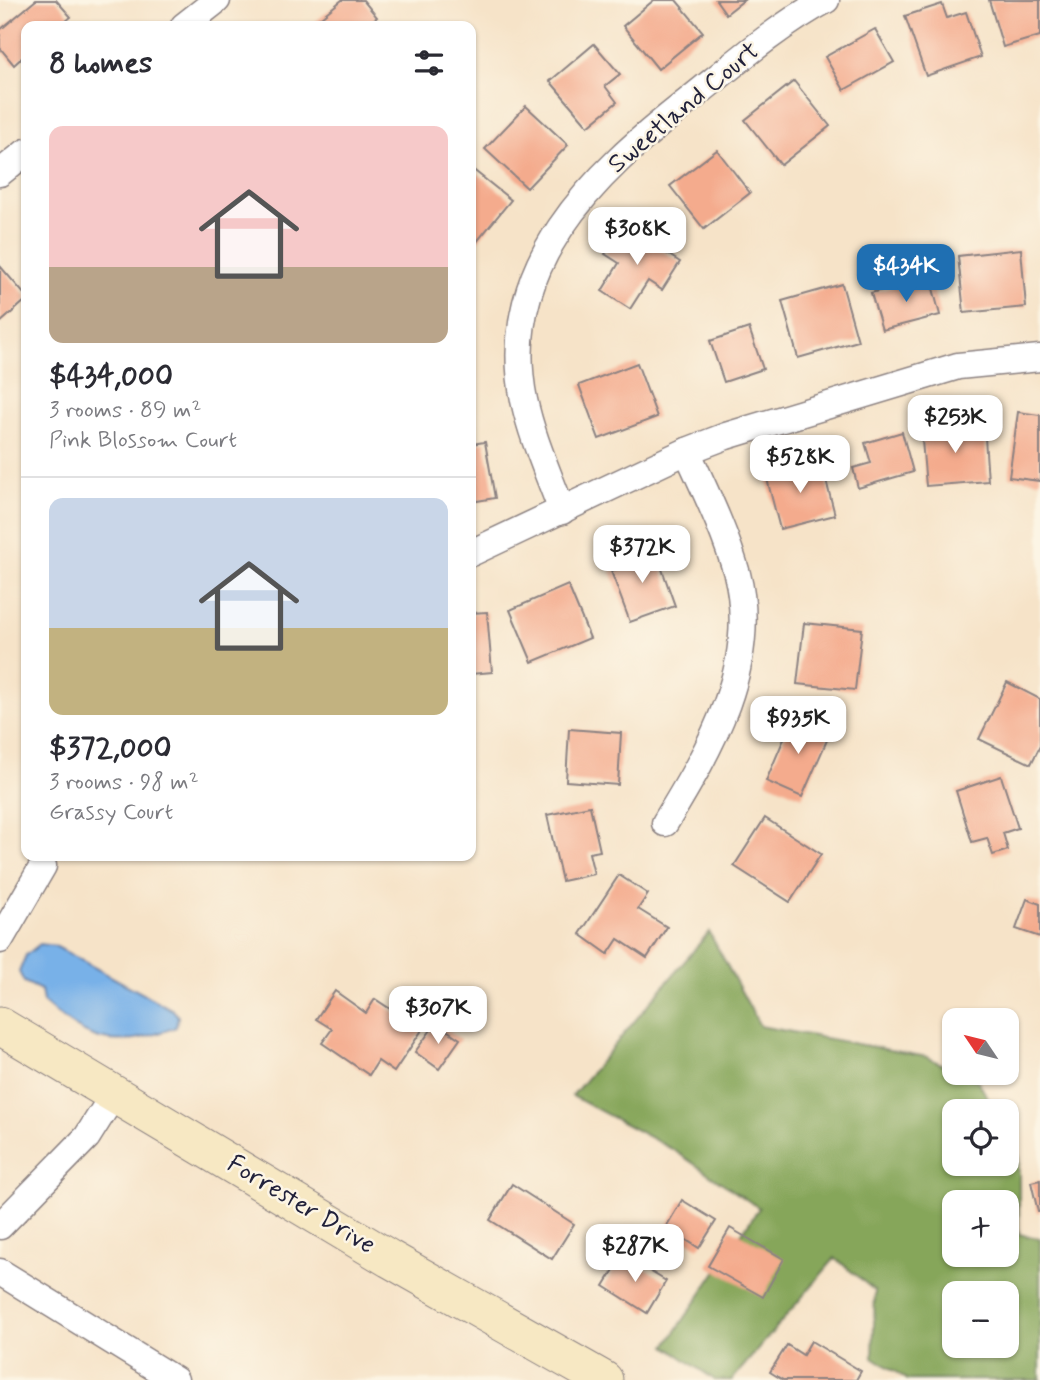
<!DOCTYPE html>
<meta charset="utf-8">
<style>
:root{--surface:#fff;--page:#f7f7f7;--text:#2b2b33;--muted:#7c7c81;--line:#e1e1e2;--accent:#1f6fb2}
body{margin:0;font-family:Mynerve,sans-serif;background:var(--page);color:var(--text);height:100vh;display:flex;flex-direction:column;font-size:26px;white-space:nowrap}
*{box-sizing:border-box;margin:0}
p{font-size:23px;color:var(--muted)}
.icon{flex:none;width:38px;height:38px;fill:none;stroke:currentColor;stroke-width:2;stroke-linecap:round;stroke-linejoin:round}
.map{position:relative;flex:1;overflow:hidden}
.side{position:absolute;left:21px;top:21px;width:455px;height:840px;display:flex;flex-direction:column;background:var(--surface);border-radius:14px;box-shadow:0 2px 5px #0004}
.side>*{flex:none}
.needle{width:46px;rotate:305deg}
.buttons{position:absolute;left:942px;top:1008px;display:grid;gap:14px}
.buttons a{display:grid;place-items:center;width:77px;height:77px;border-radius:14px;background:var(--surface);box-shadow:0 2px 5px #0004;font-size:35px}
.price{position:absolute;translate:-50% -60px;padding:0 16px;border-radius:14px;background:#fff;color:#222;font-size:23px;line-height:46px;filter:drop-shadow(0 2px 4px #0008)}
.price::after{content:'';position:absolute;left:50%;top:42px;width:21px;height:16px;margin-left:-10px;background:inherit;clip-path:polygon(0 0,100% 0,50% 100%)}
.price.selected{background:var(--accent);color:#fff}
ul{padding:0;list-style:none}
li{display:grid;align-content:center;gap:14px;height:371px;padding:0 28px}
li+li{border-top:2px solid var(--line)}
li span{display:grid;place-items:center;height:217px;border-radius:14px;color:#555}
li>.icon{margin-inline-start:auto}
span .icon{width:126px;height:126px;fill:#fffc;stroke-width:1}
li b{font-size:30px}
h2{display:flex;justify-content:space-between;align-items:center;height:84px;padding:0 28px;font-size:30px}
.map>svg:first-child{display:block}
.forest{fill:#86a65a;stroke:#54644a;stroke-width:2;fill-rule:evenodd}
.water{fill:#78b1e8;stroke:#4d6a92;stroke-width:2}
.building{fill:#f4ab8d}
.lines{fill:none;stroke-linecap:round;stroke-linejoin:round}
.street-casing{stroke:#8c8282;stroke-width:29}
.secondary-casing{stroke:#8c8282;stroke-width:39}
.street{stroke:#fff;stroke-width:26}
.secondary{stroke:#f7e8c3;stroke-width:37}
.labels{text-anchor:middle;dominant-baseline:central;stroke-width:5;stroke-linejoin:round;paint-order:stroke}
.street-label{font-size:26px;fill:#22223b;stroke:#fcf5e5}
</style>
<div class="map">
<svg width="1040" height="1380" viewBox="0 0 1040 1380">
<rect width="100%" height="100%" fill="#fcf5e5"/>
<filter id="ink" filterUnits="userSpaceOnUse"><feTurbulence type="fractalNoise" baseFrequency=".0143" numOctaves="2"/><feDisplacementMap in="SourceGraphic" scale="14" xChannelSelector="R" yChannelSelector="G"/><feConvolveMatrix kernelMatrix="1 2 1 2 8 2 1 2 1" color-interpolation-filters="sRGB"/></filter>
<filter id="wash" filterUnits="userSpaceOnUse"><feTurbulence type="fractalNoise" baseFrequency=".00686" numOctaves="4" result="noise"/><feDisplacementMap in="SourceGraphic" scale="28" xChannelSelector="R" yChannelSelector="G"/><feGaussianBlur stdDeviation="1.57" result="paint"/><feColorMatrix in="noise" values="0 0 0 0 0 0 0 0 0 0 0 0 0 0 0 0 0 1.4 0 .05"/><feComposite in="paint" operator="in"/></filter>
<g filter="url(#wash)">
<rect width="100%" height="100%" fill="#f6e3c8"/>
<!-- forest -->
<path class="forest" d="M709 932 760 1026 927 1057 954 1070V1073L978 1081 995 1111H954V1164H1006V1132L1019 1155V1234L1040 1239V1380H908L873 1357 875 1291 835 1258 732 1380H715L666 1346 759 1208 672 1149 572 1096ZM954 1202H1006V1255H954ZM954 1293H1006V1346H954Z"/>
<!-- water -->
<path class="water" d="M40 944 55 946 173 1010 178 1016 176 1027C115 1050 92 1045 43 1002L41 990 24 982 19 972 26 955Z"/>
<g id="blocks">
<!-- building -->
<g class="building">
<polygon points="36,0 56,0 71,17 60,26 26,26 26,54 14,65 0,48 0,30"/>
<polygon points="342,0 363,0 377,17 366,26 310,26"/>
<polygon points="654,0 676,0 703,32 658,69 623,26"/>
<polygon points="716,0 744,0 726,14"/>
<polygon points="989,0 1040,0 1040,36 1003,47"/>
<polygon points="942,4 947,18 966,12 981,57 926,76 905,16"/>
<polygon points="875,29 894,62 844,90 825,57"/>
<polygon points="594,44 620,74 605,86 617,102 588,126 550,81"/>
<polygon points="794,81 830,126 781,165 745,120"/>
<polygon points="526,106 568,145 527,188 485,149"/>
<polygon points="717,150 750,193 704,229 670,186"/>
<polygon points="471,168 511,200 471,249"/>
<polygon points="623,226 680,262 662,290 648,281 630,309 602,291 619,263 605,254"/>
<polygon points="1021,249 1026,307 964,313 958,256"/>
<polygon points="0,266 26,296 26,300 0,323"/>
<polygon points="930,277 940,315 882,330 871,293"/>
<polygon points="842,284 858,341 798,358 782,301"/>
<polygon points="749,328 763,369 724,382 710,341"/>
<polygon points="637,363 657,417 599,439 579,385"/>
<polygon points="1018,412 1040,415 1040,481 1009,477"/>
<polygon points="984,423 988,481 926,486 921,429"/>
<polygon points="902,432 913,472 858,488 853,468 871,463 865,443"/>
<polygon points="485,442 495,498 471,502 471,444"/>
<polygon points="821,461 835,515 780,529 766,475"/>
<polygon points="636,544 641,560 657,555 675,606 630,622 611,571 626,566 620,549"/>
<polygon points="568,585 590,638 532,662 510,610"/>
<polygon points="487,612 492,672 471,674 471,613"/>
<polygon points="804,623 862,629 855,690 797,684"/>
<polygon points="1007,682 1040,699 1040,746 1031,764 979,739"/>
<polygon points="794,715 831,731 802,797 766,781"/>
<polygon points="569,729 621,733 618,785 566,781"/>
<polygon points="1001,776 1018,828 1003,833 1008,850 993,855 987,838 972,842 956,791"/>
<polygon points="590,806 600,851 589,853 594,874 562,881 547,815"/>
<polygon points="765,818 821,854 790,902 734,866"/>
<polygon points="619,875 648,894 638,909 667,927 647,958 618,939 608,954 580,934"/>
<polygon points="1027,899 1040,904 1040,937 1016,929"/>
<polygon points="335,991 366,1013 375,999 422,1030 394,1072 378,1061 369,1075 322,1043 332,1029 316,1019"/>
<polygon points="436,1023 460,1039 439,1069 415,1052"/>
<polygon points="1040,1180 1040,1212 1038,1212 1031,1182"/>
<polygon points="512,1184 574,1224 552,1259 490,1220"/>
<polygon points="682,1200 716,1221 699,1248 666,1227"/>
<polygon points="730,1228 784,1259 763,1297 708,1266"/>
<polygon points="623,1255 666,1281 647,1313 604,1286"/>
<polygon points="811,1341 861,1371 856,1380 783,1380 770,1372 787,1345 803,1355"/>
</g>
</g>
</g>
<g filter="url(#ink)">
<use href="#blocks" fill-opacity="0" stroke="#8c8282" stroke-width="2"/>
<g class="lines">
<!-- street casing -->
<g class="street-casing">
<g id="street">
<polyline points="184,26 217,0"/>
<polyline points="0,173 26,152"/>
<path d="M562 511C549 475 532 438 524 400 497 266 593 175 688 101 732 66 776 27 826 0"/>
<polyline points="471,553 687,451 726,436 958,366 1040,358"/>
<path d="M665 823C710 749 760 664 737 574 725 531 705 491 687 451"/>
<polyline points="0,940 43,866"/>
<polyline points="0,1226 87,1137 114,1094"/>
<polyline points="0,1272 175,1380"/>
</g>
</g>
<!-- secondary casing -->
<g class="secondary-casing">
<polyline id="secondary" points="0,1026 390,1259 604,1380"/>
</g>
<!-- street -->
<use href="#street" class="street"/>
<!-- secondary -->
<use href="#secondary" class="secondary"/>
</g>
</g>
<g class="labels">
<!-- street labels -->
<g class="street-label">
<text transform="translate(684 108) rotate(-40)">Sweetland Court</text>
<text transform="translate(301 1205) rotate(31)">Forrester Drive</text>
</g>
</g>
</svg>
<div class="buttons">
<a><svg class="needle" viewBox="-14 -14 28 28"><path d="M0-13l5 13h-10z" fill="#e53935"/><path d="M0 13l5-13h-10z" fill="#7c7c81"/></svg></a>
<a><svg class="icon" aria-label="locate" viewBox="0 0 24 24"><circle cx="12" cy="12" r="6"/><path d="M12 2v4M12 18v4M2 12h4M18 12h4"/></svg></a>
<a>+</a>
<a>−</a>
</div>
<b class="price" style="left:637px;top:267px">$308K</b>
<b class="price selected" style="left:906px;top:304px">$434K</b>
<b class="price" style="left:955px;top:455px">$253K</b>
<b class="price" style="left:800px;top:495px">$528K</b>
<b class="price" style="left:642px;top:585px">$372K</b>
<b class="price" style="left:798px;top:756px">$935K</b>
<b class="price" style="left:438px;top:1046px">$307K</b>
<b class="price" style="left:635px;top:1284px">$287K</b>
<section class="side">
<h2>8 homes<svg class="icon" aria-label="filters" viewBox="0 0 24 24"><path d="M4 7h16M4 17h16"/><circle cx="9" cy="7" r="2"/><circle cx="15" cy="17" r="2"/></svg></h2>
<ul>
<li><span style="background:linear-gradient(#f6c9c9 65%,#b9a48a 0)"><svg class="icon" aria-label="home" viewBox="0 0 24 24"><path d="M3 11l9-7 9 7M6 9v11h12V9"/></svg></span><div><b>$434,000</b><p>3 rooms · 89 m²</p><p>Pink Blossom Court</p></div></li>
<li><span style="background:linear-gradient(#c9d6e8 60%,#c2b280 0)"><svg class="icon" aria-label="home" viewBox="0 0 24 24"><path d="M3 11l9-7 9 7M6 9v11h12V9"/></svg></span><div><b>$372,000</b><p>3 rooms · 98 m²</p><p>Grassy Court</p></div></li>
</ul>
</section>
</div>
